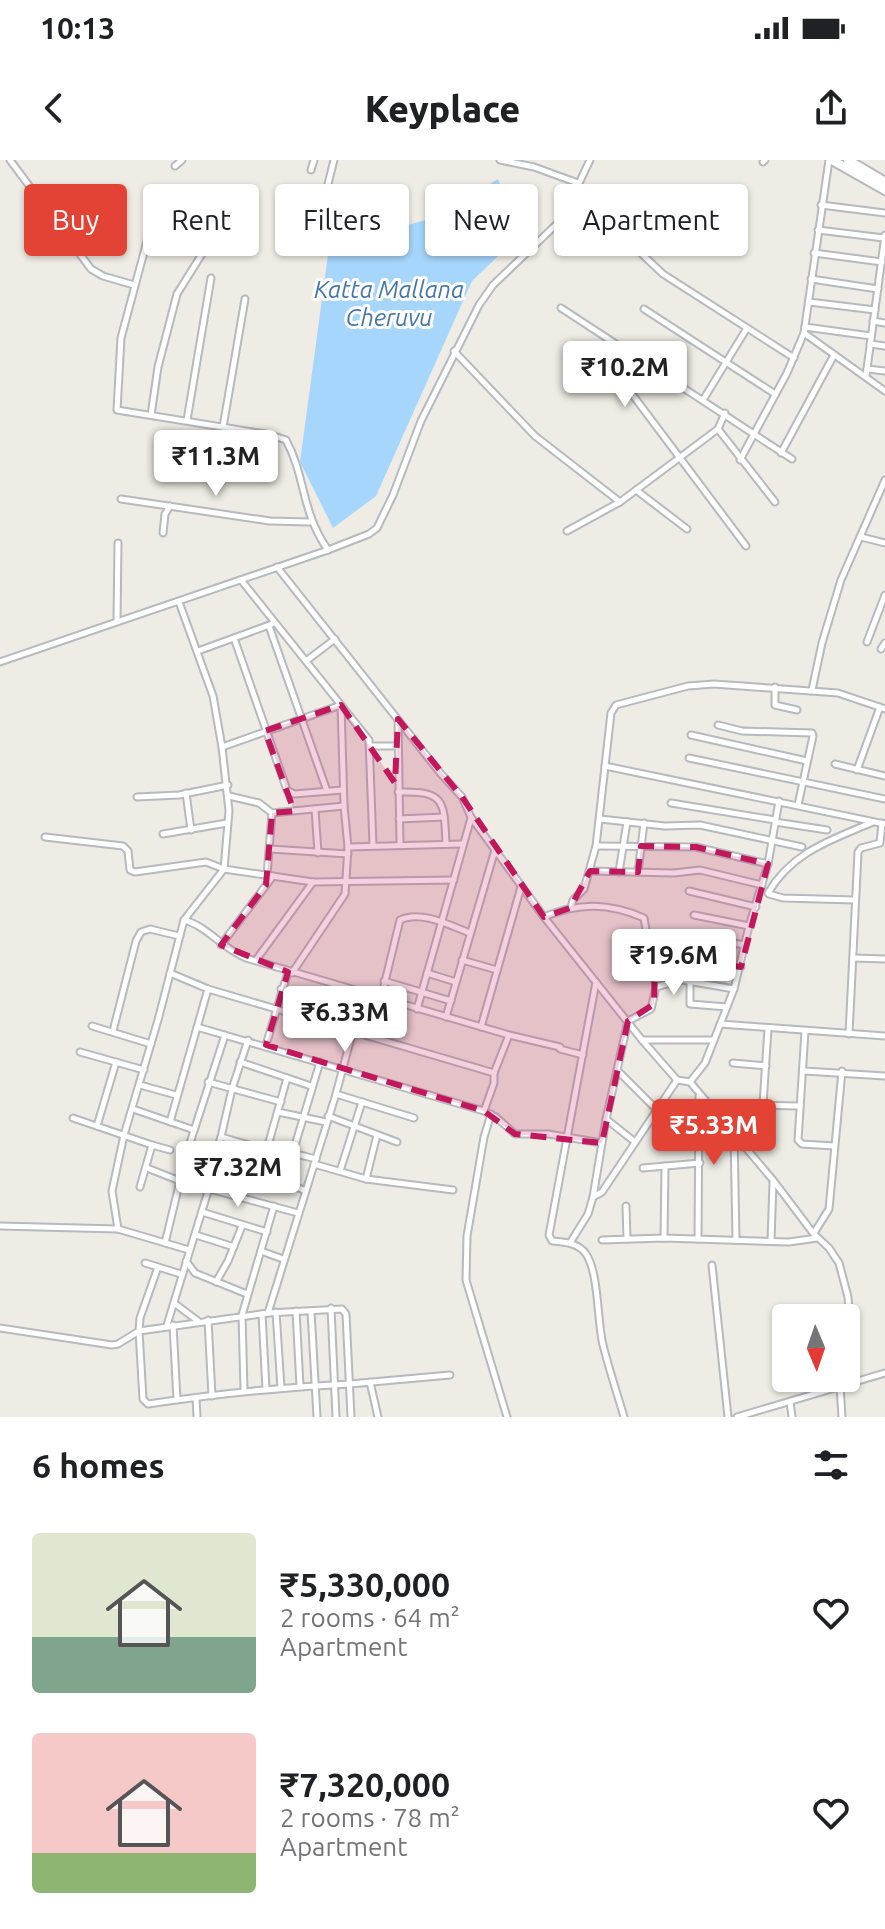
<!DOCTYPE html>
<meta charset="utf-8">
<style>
:root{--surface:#fff;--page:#f2f2f2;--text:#202124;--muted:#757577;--accent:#e34335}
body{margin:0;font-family:Ubuntu,sans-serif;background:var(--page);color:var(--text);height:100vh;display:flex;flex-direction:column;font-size:30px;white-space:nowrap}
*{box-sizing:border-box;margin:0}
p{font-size:26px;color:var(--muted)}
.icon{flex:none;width:44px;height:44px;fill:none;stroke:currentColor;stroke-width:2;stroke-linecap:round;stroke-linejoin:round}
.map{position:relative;height:1257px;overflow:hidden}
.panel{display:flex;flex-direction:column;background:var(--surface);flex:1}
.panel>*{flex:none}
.hud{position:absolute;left:24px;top:24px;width:838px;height:72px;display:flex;gap:16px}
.needle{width:52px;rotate:178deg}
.fabs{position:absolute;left:772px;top:1144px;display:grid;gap:16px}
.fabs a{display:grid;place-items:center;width:88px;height:88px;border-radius:8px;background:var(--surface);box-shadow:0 2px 6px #0004;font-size:40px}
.price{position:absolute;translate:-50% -68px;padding:0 18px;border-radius:8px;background:#fff;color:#222;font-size:26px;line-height:52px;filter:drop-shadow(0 2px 4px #0008)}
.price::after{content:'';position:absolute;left:50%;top:48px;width:24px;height:18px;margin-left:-12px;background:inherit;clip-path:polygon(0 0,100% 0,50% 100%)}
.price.on{background:var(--accent);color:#fff}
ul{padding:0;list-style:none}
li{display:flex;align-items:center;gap:24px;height:200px;padding:0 32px}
li span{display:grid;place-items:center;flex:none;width:224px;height:160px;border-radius:8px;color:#555}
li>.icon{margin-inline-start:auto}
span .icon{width:96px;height:96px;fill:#fffc;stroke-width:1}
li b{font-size:34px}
h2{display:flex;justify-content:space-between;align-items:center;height:96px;padding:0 32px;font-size:34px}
.pill{padding:0 28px;border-radius:8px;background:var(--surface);box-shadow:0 2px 6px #0004;font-size:28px;line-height:72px}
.pill.on{background:var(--accent);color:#fff}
.status{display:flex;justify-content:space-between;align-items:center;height:56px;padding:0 40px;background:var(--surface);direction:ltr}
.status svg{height:22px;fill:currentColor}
header{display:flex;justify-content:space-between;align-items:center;height:104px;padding:0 32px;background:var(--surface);font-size:36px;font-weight:800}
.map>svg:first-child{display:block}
.water{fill:#a6d6fc}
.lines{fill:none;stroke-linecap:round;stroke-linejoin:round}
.street-casing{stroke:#b6b9bd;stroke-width:9}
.secondary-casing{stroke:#b5b8bd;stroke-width:12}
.street{stroke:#fff;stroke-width:5}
.secondary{stroke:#fff;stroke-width:8}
.marked{fill:#c2185b;fill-opacity:0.2;stroke:#c2185b;stroke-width:6;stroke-dasharray:16 10;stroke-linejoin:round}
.labels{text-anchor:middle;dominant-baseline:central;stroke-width:6;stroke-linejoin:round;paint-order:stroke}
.water-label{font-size:24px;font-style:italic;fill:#4377ae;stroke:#fff}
</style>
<div class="status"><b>10:13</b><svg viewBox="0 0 49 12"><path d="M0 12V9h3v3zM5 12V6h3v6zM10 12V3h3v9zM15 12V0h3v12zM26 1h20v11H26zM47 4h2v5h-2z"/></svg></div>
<header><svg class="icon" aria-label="back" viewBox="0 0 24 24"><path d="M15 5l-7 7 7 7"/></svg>Keyplace<svg class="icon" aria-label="share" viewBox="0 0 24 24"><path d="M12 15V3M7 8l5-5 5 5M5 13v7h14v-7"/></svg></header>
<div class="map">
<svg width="885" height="1257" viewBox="0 0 885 1257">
<rect width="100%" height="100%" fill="#eeece4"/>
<!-- water -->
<polygon class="water" points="498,19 519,76 472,121 376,336 333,368 300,302 329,87 433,58"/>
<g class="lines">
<!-- street casing -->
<g class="street-casing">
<g id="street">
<polyline points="10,0 91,109 103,116 134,125"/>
<polyline points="500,0 534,7 578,23"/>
<polyline points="763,2 765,0"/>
<polyline points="175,6 182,0"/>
<polyline points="311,10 314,0"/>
<polyline points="328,24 334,0"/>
<polyline points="575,31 663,114 794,198"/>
<polyline points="821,45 885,53"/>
<path d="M150 70 121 178 117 250 271 275 286 280C306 317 301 352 328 390"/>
<polyline points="818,70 884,78"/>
<polyline points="814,93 882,102"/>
<polyline points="811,119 878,129"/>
<polyline points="809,142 875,150"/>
<polyline points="561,148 792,299"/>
<polyline points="644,149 775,234"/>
<polyline points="873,161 885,163"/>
<polyline points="805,167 871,176"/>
<polyline points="804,173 885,231"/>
<polyline points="870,184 885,186"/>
<polyline points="454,191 535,276 620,342"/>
<polyline points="867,209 885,211"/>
<polyline points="660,214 632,228 632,234 746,386"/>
<polyline points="866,216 885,75"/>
<polyline points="703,240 747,168"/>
<polyline points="151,255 158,207 177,134 225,57"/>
<polyline points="187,260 211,118"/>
<polyline points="223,267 245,139"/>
<polyline points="718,269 725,253"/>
<polyline points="781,293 834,195"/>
<polyline points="740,300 787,213 804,173 829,0"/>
<polyline points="636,330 687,369"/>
<polyline points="121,339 270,361 310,362"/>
<polyline points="567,371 620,342 718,269 775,342"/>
<polyline points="163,373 165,354 170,346"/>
<polyline points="861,377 885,383"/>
<polyline points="277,407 441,614 462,637 471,657 544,757 642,880 677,920 690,922 773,1020 813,1073 829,1088 839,1103 848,1137 854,1222"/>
<polyline points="241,420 369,580 373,685"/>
<polyline points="117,461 118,383"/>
<polyline points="269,466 327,631"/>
<polyline points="234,478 287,630 294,634 343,630"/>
<polyline points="867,482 885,435"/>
<polyline points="881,489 885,483"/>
<polyline points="198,491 272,464"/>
<polyline points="306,501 335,479"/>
<polyline points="0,502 328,390 369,374 377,368 393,335 421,261 479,145 493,125 562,59 590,0"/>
<polyline points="775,527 775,545 797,550"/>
<polyline points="812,530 822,483 841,420 885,320"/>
<polyline points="398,560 400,684"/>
<polyline points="718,565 742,571 812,573 813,576 798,645"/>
<polyline points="691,575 807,601"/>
<polyline points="371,586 396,586"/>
<polyline points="222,587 341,545 344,646 348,687 345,734 292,813"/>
<polyline points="689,598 885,639"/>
<polyline points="835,604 885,616"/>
<polyline points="605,606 885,664"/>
<polyline points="857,610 880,547"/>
<path d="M398 632C445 631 444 640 446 684"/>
<polyline points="186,633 191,670"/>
<polyline points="229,636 259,643 272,653 344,646"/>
<polyline points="137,637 179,635 228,625"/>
<polyline points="671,643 775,660"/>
<polyline points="315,649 318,693"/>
<polyline points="399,659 444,657"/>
<polyline points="600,659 665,666 700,665 802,687"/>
<polyline points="775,662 827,670"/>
<polyline points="163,674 227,663"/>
<polyline points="45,677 123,686 128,691 130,710 135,712 206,702 224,709 313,722 454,720"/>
<polyline points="596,686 696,687 768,704"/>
<polyline points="348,687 462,684"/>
<polyline points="270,689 348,694"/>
<polyline points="590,711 674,713 700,710 762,725"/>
<polyline points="619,712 627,662"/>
<polyline points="638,712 644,663"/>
<polyline points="267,715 272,653"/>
<polyline points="689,731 756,747"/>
<path d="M768 733C792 692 831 680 873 662"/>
<polyline points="769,734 783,738 855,740"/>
<polyline points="571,748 573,740 584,729 596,686 611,553 616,545 688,526 714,524 838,533 885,549"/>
<polyline points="694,755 749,766"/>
<path d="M544 757C579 742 610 743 644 758L656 827"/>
<path d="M184 760C207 766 223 789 246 798L509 875 494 913V923L484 951"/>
<polyline points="666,775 682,775 745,785"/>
<polyline points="221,785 273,716"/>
<polyline points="853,798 885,799"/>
<polyline points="256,800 313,722"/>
<polyline points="462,800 497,810"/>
<polyline points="655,810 689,800 741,807"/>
<polyline points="170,813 208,829 494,913"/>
<polyline points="427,813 456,822"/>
<polyline points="384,821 451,841"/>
<polyline points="690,821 690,844 727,847"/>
<path d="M596 822 549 1075 552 1081C564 1082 579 1083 586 1094 599 1113 597 1161 603 1185 609 1209 617 1233 624 1257"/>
<polyline points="281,829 358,852"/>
<path d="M381 838 400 760C421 750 449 765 470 773"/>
<polyline points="417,849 471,658"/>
<polyline points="446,857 495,690"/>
<polyline points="720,864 885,876"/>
<polyline points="92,866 151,884"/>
<polyline points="197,867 484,951 496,957 515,974 548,974 602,983"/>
<polyline points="481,867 521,727"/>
<polyline points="113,871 136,781 141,772 150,769 179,776"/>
<polyline points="805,871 798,980 802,984 834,986"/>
<polyline points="849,874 858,692 861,688 880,683 882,663"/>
<polyline points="509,875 560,887"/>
<polyline points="642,880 712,880"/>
<polyline points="266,885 288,812"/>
<polyline points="560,889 583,895"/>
<polyline points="80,892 144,910"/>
<polyline points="240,902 311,926"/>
<polyline points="733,903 766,906"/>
<polyline points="617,910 657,950"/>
<polyline points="804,911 885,916"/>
<polyline points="208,922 281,942"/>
<polyline points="690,922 705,903 734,829 749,766 768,704 779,641"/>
<polyline points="140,925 176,935"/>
<polyline points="336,934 414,958"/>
<polyline points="763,944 768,869"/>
<polyline points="133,949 194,970"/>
<polyline points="278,952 326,962"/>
<polyline points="491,954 484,977 467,1076 466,1120 507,1257"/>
<polyline points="328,956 397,982"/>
<polyline points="73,958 152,985 140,1027"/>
<polyline points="606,959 635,982"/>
<polyline points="170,962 208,829"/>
<polyline points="721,962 741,946 747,945 800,946"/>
<polyline points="97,966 116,902"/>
<polyline points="734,973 736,1080"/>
<polyline points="221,977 232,929 248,880"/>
<polyline points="152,985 170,990"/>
<polyline points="267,989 287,918"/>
<polyline points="216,993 189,986 225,875"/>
<polyline points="292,993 316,999"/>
<polyline points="291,997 221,977 213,1002 284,1022 306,1031"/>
<polyline points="314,1004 366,1019 453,1030"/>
<polyline points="147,1008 180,1021 298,1053"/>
<polyline points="643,1008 700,1003"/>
<polyline points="340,1011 362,942"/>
<polyline points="366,1019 377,975"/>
<polyline points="185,1022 189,986"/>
<polyline points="284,1022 320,902"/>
<polyline points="231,1034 242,1010"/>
<polyline points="593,1037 606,959 628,861 651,849 656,827 682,820 734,829"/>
<polyline points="626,1046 627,1079"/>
<polyline points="202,1052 267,1072"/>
<polyline points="0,1066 118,1069 189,1090"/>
<polyline points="118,1069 112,1031 124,975 158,860 184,760 224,709 229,651 222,587 213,536 179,442"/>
<polyline points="814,1073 829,1049 842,911"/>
<polyline points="196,1075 234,1087"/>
<polyline points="664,1078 665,1006"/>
<polyline points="698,1079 699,936"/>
<polyline points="602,1080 664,1078 789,1082 817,1078"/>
<polyline points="771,1081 773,1022"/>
<polyline points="165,1083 180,1021"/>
<polyline points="570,1083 588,1054 593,1037 602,1032 677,920"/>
<polyline points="261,1091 283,1099"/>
<polyline points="186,1101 195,1113 247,1134"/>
<polyline points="145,1103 181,1114"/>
<polyline points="712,1105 728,1257"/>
<polyline points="216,1122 228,1101 242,1066"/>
<polyline points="174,1143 198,1161"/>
<polyline points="331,1148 336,1257"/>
<polyline points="296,1151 300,1226"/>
<polyline points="311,1151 317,1257"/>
<polyline points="276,1152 281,1228"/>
<polyline points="268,1153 336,934 363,833"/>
<polyline points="262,1154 266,1229"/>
<polyline points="208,1160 212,1236"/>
<polyline points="167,1165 209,1028"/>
<polyline points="173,1165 177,1240"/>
<polyline points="0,1168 112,1185 118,1184 139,1171 140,1158 158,1107"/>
<polyline points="370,1222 378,1257"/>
<polyline points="840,1226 842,1257"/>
<polyline points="244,1230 242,1155 274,1046"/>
<polyline points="196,1238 197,1257"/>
<polyline points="790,1242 792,1257"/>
<path d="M351 1257 346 1154 342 1149 268 1153 139 1171 143 1239 148 1244C215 1234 283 1227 350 1224L450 1215"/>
<polyline points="737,1257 885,1213"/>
</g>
</g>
<!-- secondary casing -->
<g class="secondary-casing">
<g id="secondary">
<polyline points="832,0 885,30"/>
<polyline points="848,0 885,22"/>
</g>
</g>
<!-- street -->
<use href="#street" class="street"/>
<!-- secondary -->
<use href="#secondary" class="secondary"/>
</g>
<!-- marked area -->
<path class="marked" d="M341 545 395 623 398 559 462 637 544 757 570 748 590 711 638 712 641 686 696 687 768 704 741 807 689 800 655 810 654 844 628 861 602 983 515 974 484 951 266 885 288 812 221 785 266 725 272 653 294 651 265 571Z"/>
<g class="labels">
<!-- water labels -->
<g class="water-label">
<text x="389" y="129">Katta Mallana<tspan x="389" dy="28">Cheruvu</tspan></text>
</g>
</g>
</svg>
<div class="fabs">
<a><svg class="needle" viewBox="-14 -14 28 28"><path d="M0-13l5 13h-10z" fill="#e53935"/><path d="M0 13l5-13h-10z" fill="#757577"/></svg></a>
</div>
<b class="price" style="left:625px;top:249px">₹10.2M</b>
<b class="price" style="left:216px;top:338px">₹11.3M</b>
<b class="price" style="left:674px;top:837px">₹19.6M</b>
<b class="price" style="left:345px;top:894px">₹6.33M</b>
<b class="price on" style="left:714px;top:1007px">₹5.33M</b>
<b class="price" style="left:238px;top:1049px">₹7.32M</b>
<div class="hud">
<a class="pill on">Buy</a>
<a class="pill">Rent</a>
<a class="pill">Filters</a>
<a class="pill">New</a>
<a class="pill">Apartment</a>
</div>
</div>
<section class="panel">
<h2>6 homes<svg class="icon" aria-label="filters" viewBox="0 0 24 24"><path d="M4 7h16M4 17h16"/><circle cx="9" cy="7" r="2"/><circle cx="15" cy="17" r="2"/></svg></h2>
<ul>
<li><span style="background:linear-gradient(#dfe7d0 65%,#7fa58c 0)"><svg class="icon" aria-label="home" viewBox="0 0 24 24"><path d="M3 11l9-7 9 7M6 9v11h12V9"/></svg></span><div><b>₹5,330,000</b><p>2 rooms · 64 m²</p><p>Apartment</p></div><svg class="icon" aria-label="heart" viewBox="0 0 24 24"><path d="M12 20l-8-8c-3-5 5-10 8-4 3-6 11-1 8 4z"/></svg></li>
<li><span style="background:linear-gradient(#f6c9c9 75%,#8fb573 0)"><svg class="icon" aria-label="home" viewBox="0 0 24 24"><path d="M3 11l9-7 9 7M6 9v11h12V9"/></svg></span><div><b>₹7,320,000</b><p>2 rooms · 78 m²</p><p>Apartment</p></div><svg class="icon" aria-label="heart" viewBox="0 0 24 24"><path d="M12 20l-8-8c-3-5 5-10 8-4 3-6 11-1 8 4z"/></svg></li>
</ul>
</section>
